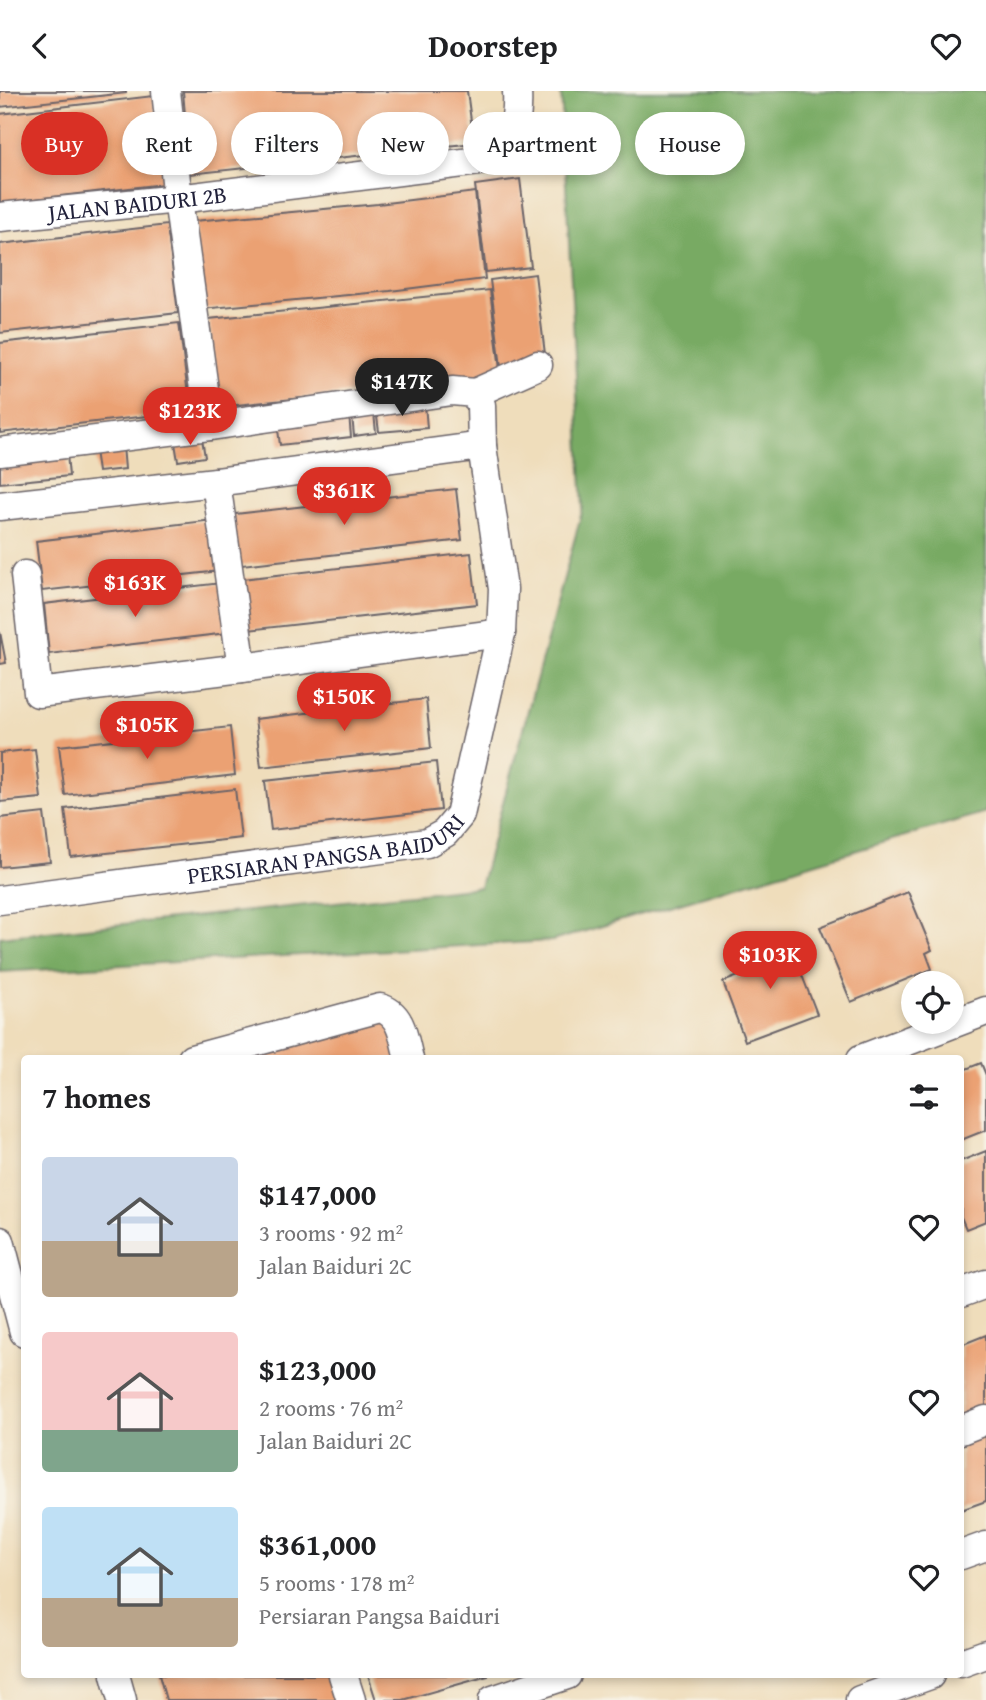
<!DOCTYPE html>
<meta charset="utf-8">
<style>
:root{--surface:#fff;--page:#f2f2f2;--text:#202124;--muted:#757577;--accent:#d93025}
body{margin:0;font-family:"Gentium Book Plus",serif;background:var(--page);color:var(--text);height:100vh;display:flex;flex-direction:column;font-size:26px;white-space:nowrap}
*{box-sizing:border-box;margin:0}
p{font-size:23px;color:var(--muted)}
.icon{flex:none;width:38px;height:38px;fill:none;stroke:currentColor;stroke-width:2;stroke-linecap:round;stroke-linejoin:round}
.map{position:relative;flex:1;overflow:hidden}
.panel{position:absolute;left:21px;top:964px;width:943px;height:623px;display:flex;flex-direction:column;background:var(--surface);border-radius:7px;box-shadow:0 4px 10px #0003}
.panel>*{flex:none}
.banner{position:absolute;left:21px;top:21px;width:945px;height:63px;display:flex;gap:14px}
.buttons{position:absolute;left:901px;top:880px;display:grid;gap:14px}
.buttons a{display:grid;place-items:center;width:63px;height:63px;border-radius:50%;background:var(--surface);box-shadow:0 4px 10px #0003;font-size:35px}
.price{position:absolute;translate:-50% -60px;padding:0 16px;border-radius:24px;background:var(--accent);color:#fff;font-size:23px;line-height:46px;filter:drop-shadow(0 2px 4px #0008)}
.price::after{content:'';position:absolute;left:50%;top:42px;width:21px;height:16px;margin-left:-10px;background:inherit;clip-path:polygon(0 0,100% 0,50% 100%)}
.price.selected{background:#222;color:#fff}
ul{padding:0;list-style:none}
li{display:flex;align-items:center;gap:21px;height:175px;padding:0 21px}
li span{display:grid;place-items:center;flex:none;width:196px;height:140px;border-radius:7px;color:#555}
li>.icon{margin-inline-start:auto}
span .icon{width:84px;height:84px;fill:#fffc;stroke-width:1}
li b{font-size:30px}
h2{display:flex;justify-content:space-between;align-items:center;height:84px;padding:0 21px;font-size:30px}
.pill{padding:0 24px;border-radius:32px;background:var(--surface);box-shadow:0 4px 10px #0003;font-size:24px;line-height:63px}
.pill.selected{background:var(--accent);color:#fff}
header{display:flex;justify-content:space-between;align-items:center;height:91px;padding:0 21px;background:var(--surface);font-size:32px;font-weight:600}
.map>svg:first-child{display:block}
.forest{fill:#78aa64;stroke:#4d6650;stroke-width:2}
.building{fill:#eba173}
.lines{fill:none;stroke-linecap:round;stroke-linejoin:round}
.minor-casing{stroke:#6a6368;stroke-width:31}
.minor{stroke:#fff;stroke-width:28}
.labels{text-anchor:middle;dominant-baseline:central;stroke-width:6;stroke-linejoin:round;paint-order:stroke}
.street-label{font-size:23px;fill:#22223b;stroke:#f7f3e8}
</style>
<header><svg class="icon" aria-label="back" viewBox="0 0 24 24"><path d="M15 5l-7 7 7 7"/></svg>Doorstep<svg class="icon" aria-label="heart" viewBox="0 0 24 24"><path d="M12 20l-8-8c-3-5 5-10 8-4 3-6 11-1 8 4z"/></svg></header>
<div class="map">
<svg width="986" height="1609" viewBox="0 0 986 1609">
<rect width="100%" height="100%" fill="#f7f3e8"/>
<filter id="ink" filterUnits="userSpaceOnUse"><feTurbulence type="fractalNoise" baseFrequency=".0143" numOctaves="2"/><feDisplacementMap in="SourceGraphic" scale="14" xChannelSelector="R" yChannelSelector="G"/><feConvolveMatrix kernelMatrix="1 2 1 2 8 2 1 2 1" color-interpolation-filters="sRGB"/></filter>
<filter id="wash" filterUnits="userSpaceOnUse"><feTurbulence type="fractalNoise" baseFrequency=".00686" numOctaves="4" result="noise"/><feDisplacementMap in="SourceGraphic" scale="28" xChannelSelector="R" yChannelSelector="G"/><feGaussianBlur stdDeviation="1.57" result="paint"/><feColorMatrix in="noise" values="0 0 0 0 0 0 0 0 0 0 0 0 0 0 0 0 0 1.4 0 .05"/><feComposite in="paint" operator="in"/></filter>
<g filter="url(#wash)">
<rect width="100%" height="100%" fill="#efddbb"/>
<!-- forest -->
<polygon class="forest" points="561,0 986,0 986,721 552,850 0,881 0,846 480,796 583,417"/>
<g id="blocks">
<!-- building -->
<g class="building">
<polygon points="0,0 126,0 126,2 0,16"/>
<polygon points="183,0 467,0 474,52 190,83"/>
<polygon points="153,5 164,93 0,112 0,23"/>
<polygon points="520,88 531,176 486,181 475,94"/>
<polygon points="475,101 485,188 390,200 202,218 194,130 378,113"/>
<polygon points="167,134 178,222 0,242 0,153"/>
<polygon points="535,183 546,271 501,276 490,189"/>
<polygon points="490,199 501,286 218,316 209,228"/>
<polygon points="179,232 190,320 0,342 0,252"/>
<polygon points="425,313 427,337 379,341 376,318"/>
<polygon points="374,322 376,342 354,345 352,324"/>
<polygon points="349,323 351,346 280,354 277,331"/>
<polygon points="201,342 205,366 178,370 174,346"/>
<polygon points="123,355 125,378 98,381 95,359"/>
<polygon points="67,363 69,385 0,392 0,370"/>
<polygon points="456,398 462,449 233,475 227,424"/>
<polygon points="213,429 219,480 42,500 36,450"/>
<polygon points="471,462 477,513 248,539 242,488"/>
<polygon points="221,492 227,542 49,563 44,513"/>
<polygon points="0,541 6,572 0,573"/>
<polygon points="426,608 431,657 261,676 255,628"/>
<polygon points="230,636 235,684 65,704 59,655"/>
<polygon points="35,658 41,707 0,711 0,662"/>
<polygon points="436,671 441,719 271,739 265,690"/>
<polygon points="235,698 241,747 71,766 65,718"/>
<polygon points="44,722 50,771 0,776 0,727"/>
<polygon points="908,801 932,859 926,862 932,878 851,911 820,836"/>
<polygon points="786,843 817,923 745,950 723,891 759,877 751,856"/>
<polygon points="387,927 399,968 246,968 246,967"/>
<polygon points="981,972 986,984 986,1039 961,1049 961,980"/>
<polygon points="986,1060 986,1130 966,1138 961,1126 961,1070"/>
<polygon points="986,1244 986,1321 961,1331 961,1254"/>
<polygon points="986,1342 986,1410 961,1419 961,1351"/>
<polygon points="159,1584 336,1584 344,1609 166,1609"/>
<polygon points="368,1584 488,1584 488,1585 403,1609 376,1609"/>
</g>
</g>
</g>
<g filter="url(#ink)">
<use href="#blocks" fill-opacity="0" stroke="#6a6368" stroke-width="2"/>
<g class="lines">
<!-- minor casing -->
<g class="minor-casing">
<g id="minor">
<polyline points="166,0 178,108 209,335"/>
<path id="s1" d="M0 126 178 108 479 70C511 49 519 39 517 0"/>
<polyline points="475,302 538,274"/>
<polyline points="0,361 209,335 452,300 475,302"/>
<polyline points="216,391 242,577"/>
<polyline points="0,415 216,391 482,355"/>
<polyline points="25,484 38,602 242,577 501,542"/>
<path id="s2" d="M0 809 427 752 445 742 460 724 501 542 503 498 482 355 481 314 475 302"/>
<path d="M192 968 380 917C402 922 404 949 409 968"/>
<polyline points="861,968 986,920"/>
<polyline points="0,1150 24,1241"/>
<polyline points="961,1202 986,1193"/>
<polyline points="961,1339 986,1329"/>
<polyline points="961,1464 986,1455"/>
<polyline points="961,1572 986,1563"/>
<polyline points="115,1584 122,1609"/>
<polyline points="343,1584 351,1609"/>
<polyline points="493,1609 567,1584"/>
<polyline points="860,1609 930,1584"/>
</g>
</g>
<!-- minor -->
<use href="#minor" class="minor"/>
</g>
</g>
<g class="labels">
<!-- street labels -->
<g class="street-label">
<text stroke="none"><textPath href="#s1" startOffset="138">JALAN BAIDURI 2B</textPath></text>
<text stroke="none"><textPath href="#s2" startOffset="331">PERSIARAN PANGSA BAIDURI</textPath></text>
</g>
</g>
</svg>
<div class="buttons">
<a><svg class="icon" aria-label="locate" viewBox="0 0 24 24"><circle cx="12" cy="12" r="6"/><path d="M12 2v4M12 18v4M2 12h4M18 12h4"/></svg></a>
</div>
<b class="price selected" style="left:402px;top:327px">$147K</b>
<b class="price" style="left:190px;top:356px">$123K</b>
<b class="price" style="left:344px;top:436px">$361K</b>
<b class="price" style="left:135px;top:528px">$163K</b>
<b class="price" style="left:344px;top:642px">$150K</b>
<b class="price" style="left:147px;top:670px">$105K</b>
<b class="price" style="left:770px;top:900px">$103K</b>
<div class="banner">
<a class="pill selected">Buy</a>
<a class="pill">Rent</a>
<a class="pill">Filters</a>
<a class="pill">New</a>
<a class="pill">Apartment</a>
<a class="pill">House</a>
</div>
<section class="panel">
<h2>7 homes<svg class="icon" aria-label="filters" viewBox="0 0 24 24"><path d="M4 7h16M4 17h16"/><circle cx="9" cy="7" r="2"/><circle cx="15" cy="17" r="2"/></svg></h2>
<ul>
<li><span style="background:linear-gradient(#c9d6e8 60%,#b9a48a 0)"><svg class="icon" aria-label="home" viewBox="0 0 24 24"><path d="M3 11l9-7 9 7M6 9v11h12V9"/></svg></span><div><b>$147,000</b><p>3 rooms · 92 m²</p><p>Jalan Baiduri 2C</p></div><svg class="icon" aria-label="heart" viewBox="0 0 24 24"><path d="M12 20l-8-8c-3-5 5-10 8-4 3-6 11-1 8 4z"/></svg></li>
<li><span style="background:linear-gradient(#f6c9c9 70%,#7fa58c 0)"><svg class="icon" aria-label="home" viewBox="0 0 24 24"><path d="M3 11l9-7 9 7M6 9v11h12V9"/></svg></span><div><b>$123,000</b><p>2 rooms · 76 m²</p><p>Jalan Baiduri 2C</p></div><svg class="icon" aria-label="heart" viewBox="0 0 24 24"><path d="M12 20l-8-8c-3-5 5-10 8-4 3-6 11-1 8 4z"/></svg></li>
<li><span style="background:linear-gradient(#bfe0f5 65%,#b9a48a 0)"><svg class="icon" aria-label="home" viewBox="0 0 24 24"><path d="M3 11l9-7 9 7M6 9v11h12V9"/></svg></span><div><b>$361,000</b><p>5 rooms · 178 m²</p><p>Persiaran Pangsa Baiduri</p></div><svg class="icon" aria-label="heart" viewBox="0 0 24 24"><path d="M12 20l-8-8c-3-5 5-10 8-4 3-6 11-1 8 4z"/></svg></li>
</ul>
</section>
</div>
